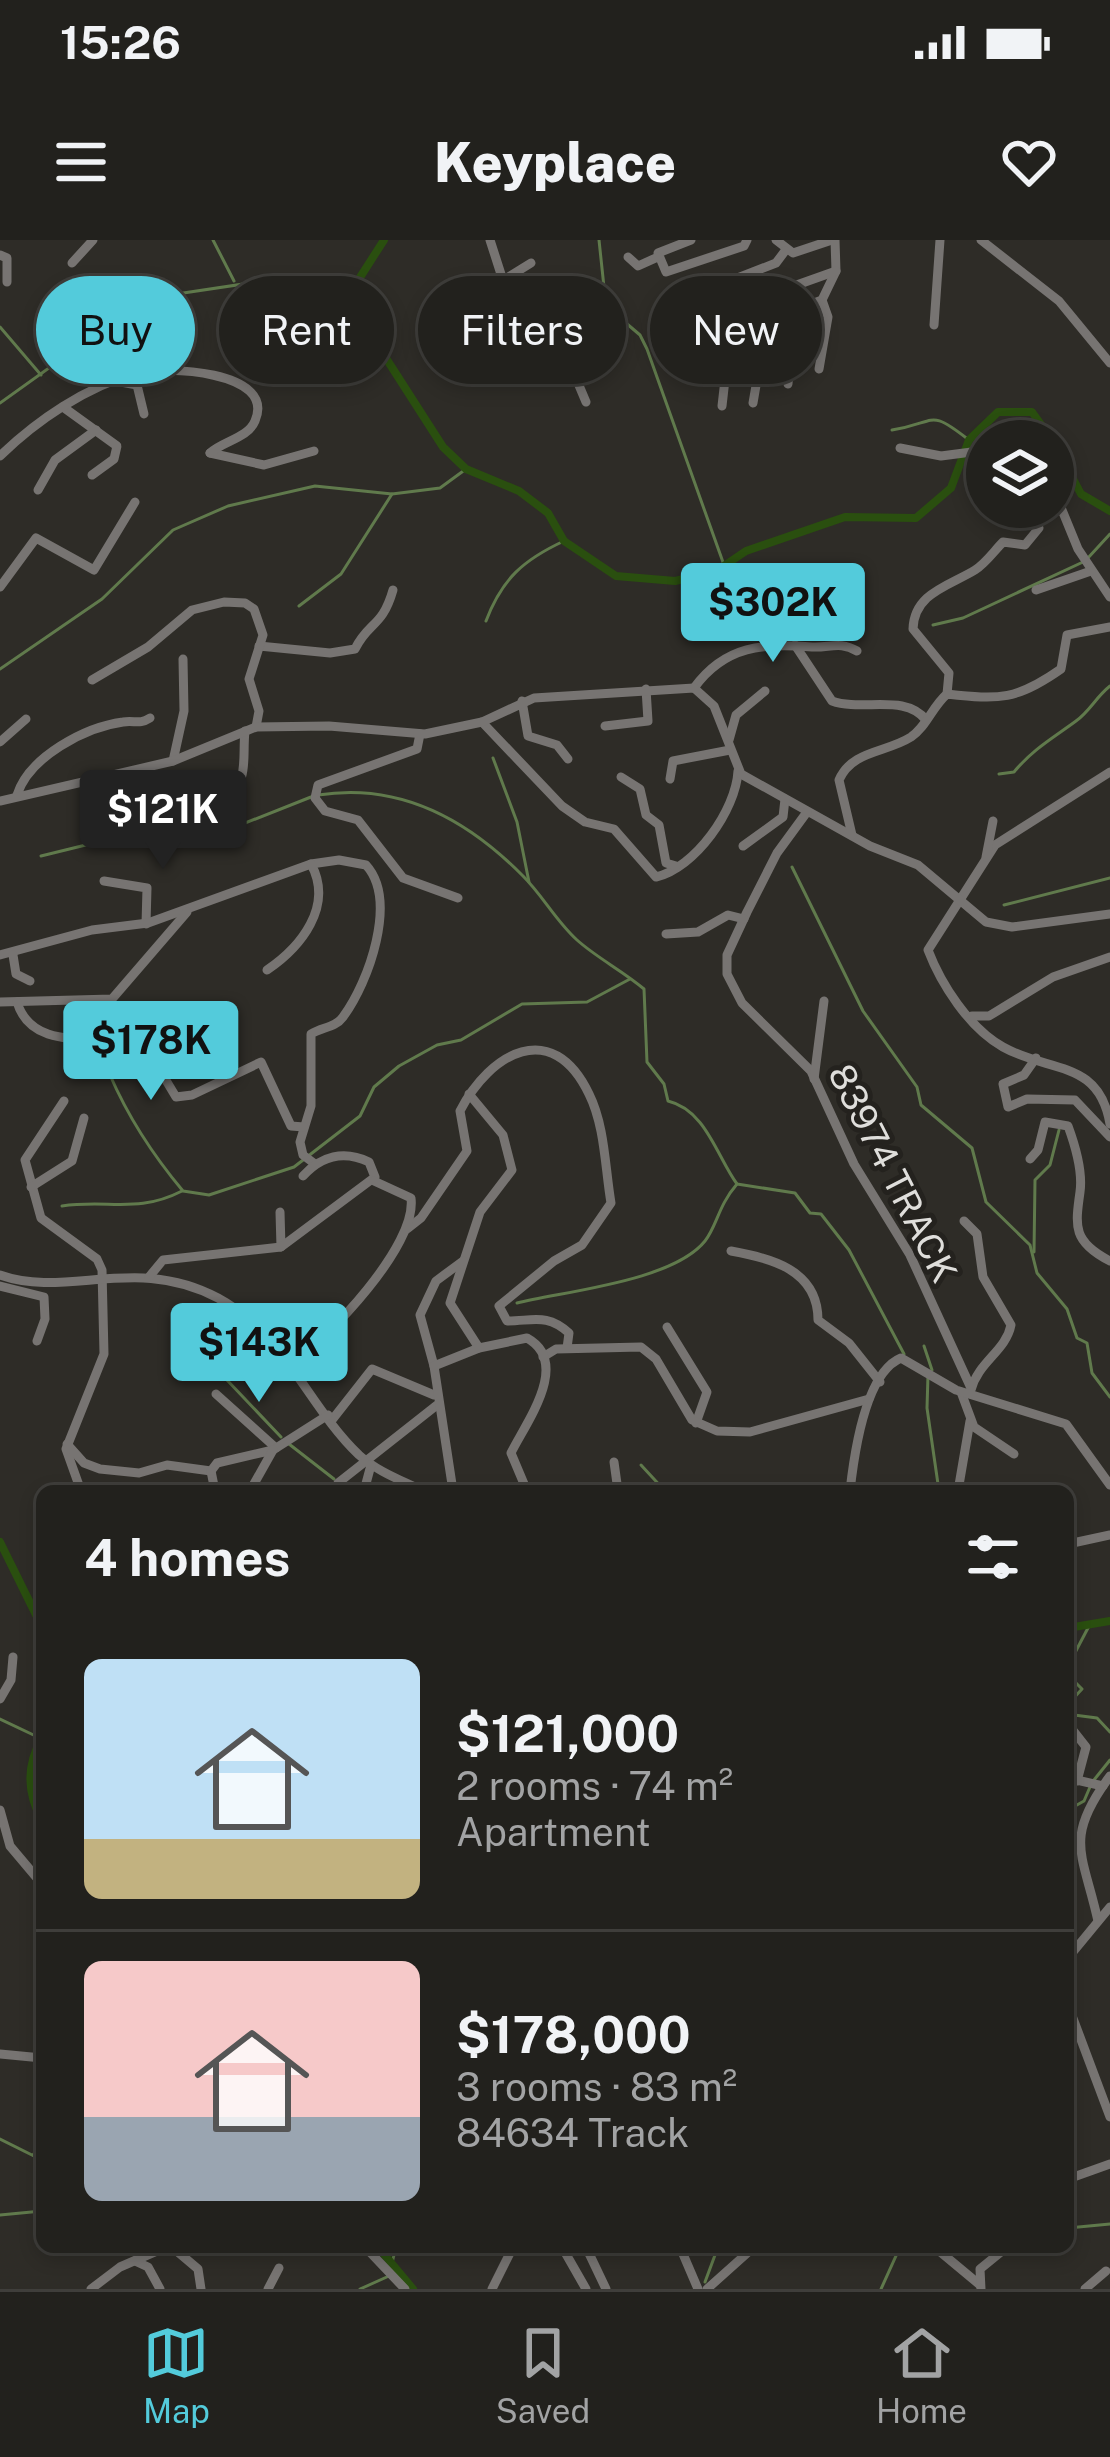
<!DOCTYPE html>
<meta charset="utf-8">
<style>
:root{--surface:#22211d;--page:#2a2926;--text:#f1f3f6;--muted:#a2a3a4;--line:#3f3e3b;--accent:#53cbdb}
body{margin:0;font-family:"Public Sans",sans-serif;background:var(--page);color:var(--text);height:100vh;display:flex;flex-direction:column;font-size:45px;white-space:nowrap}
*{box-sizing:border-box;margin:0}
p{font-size:39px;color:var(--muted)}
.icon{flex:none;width:66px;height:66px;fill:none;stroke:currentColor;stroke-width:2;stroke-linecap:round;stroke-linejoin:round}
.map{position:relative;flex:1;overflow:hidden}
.side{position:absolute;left:36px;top:1245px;width:1038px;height:768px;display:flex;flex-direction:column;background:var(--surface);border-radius:18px;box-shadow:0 6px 18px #0003,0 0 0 3px var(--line)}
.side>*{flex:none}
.guide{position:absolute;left:36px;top:36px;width:1038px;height:108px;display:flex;gap:24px}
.fabs{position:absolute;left:966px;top:180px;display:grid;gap:24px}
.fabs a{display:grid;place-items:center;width:108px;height:108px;border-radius:50%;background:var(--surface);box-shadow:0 6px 18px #0003,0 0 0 3px var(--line);font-size:60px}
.price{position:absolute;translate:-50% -102px;padding:0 27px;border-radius:12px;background:var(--accent);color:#111;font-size:39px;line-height:78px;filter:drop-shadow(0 3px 6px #0008)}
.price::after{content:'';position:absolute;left:50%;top:72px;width:36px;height:27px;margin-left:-18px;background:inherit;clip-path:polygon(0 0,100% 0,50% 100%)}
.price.selected{background:#222;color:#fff}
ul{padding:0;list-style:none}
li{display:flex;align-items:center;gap:36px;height:300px;padding:0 48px}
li+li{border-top:3px solid var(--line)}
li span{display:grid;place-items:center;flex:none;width:336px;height:240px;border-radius:18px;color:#555}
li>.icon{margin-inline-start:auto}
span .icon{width:144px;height:144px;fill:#fffc;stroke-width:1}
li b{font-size:51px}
h2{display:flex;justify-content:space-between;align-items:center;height:144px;padding:0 48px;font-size:51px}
.pill{padding:0 42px;border-radius:54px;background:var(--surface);box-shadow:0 6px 18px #0003,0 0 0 3px var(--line);font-size:42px;line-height:108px}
.pill.selected{background:var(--accent);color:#111}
.status{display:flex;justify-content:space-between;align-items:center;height:84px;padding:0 60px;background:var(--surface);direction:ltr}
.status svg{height:33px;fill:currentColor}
header{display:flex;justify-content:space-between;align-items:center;height:156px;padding:0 48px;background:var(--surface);font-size:54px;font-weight:800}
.menu{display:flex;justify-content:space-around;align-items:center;height:168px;border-top:3px solid var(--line);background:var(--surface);font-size:33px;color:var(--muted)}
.menu a{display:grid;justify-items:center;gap:6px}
.menu .selected{color:var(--accent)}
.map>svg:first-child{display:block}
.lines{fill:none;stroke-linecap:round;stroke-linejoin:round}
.stream{stroke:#607a4c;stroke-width:3}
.river{stroke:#2a4f0f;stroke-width:8}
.minor{stroke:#777472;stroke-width:9}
.labels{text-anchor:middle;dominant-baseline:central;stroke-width:10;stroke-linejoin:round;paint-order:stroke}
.street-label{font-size:36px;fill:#dfdedb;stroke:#24221e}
</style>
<div class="status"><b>15:26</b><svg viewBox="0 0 49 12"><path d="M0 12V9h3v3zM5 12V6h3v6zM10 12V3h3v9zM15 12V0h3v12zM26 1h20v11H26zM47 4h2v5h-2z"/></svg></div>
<header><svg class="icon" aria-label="menu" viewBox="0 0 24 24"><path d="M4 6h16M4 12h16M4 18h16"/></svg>Keyplace<svg class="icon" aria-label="heart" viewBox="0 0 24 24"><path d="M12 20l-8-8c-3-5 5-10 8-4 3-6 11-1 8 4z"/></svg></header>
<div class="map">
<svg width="1110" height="2049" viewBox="0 0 1110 2049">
<rect width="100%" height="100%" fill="#2e2c27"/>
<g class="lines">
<!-- stream -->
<g class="stream">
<polyline points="213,0 234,41"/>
<polyline points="599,0 606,66 640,95 647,109 724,325"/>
<polyline points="0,87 41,135"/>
<polyline points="0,163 95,95 170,55 297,36 359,39"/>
<path d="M892 190C938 183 927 167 969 200"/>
<polyline points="1087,319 1110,294"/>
<polyline points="299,366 341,334 392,254"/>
<path d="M486 381C502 339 523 320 564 301"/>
<polyline points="933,385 963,378 1083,322"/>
<polyline points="0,429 102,359 173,290 228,266 315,246 392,254 440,248 466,229"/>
<polyline points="493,518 517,582 529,642"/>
<path d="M999 534 1014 532C1033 509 1053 498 1076 481 1090 471 1096 457 1110 446"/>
<path d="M318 555C399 542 467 579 523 636 543 656 556 681 577 700 597 718 623 731 644 749L647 822 664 844 668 861C706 870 717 917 737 944L795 953 810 973 821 974 849 1010 904 1114"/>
<polyline points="41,616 163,586 230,589 311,557"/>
<polyline points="792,627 863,771 917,847 921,865 972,908 986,962 1030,1005 1037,1033 1067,1069 1077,1098 1087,1103 1092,1133 1110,1157"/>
<polyline points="1004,665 1110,638"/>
<path d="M110 835C129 879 152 914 183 951L209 955 294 927 360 876 374 847 399 826 437 805 461 800 522 764 587 762 630 739"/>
<path d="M62 966C108 959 137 974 182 951"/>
<polyline points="1034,1012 1035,940 1050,925 1059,890"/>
<path d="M517 1063C566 1051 673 1041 705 1001 717 986 718 966 737 944"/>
<polyline points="190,1101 281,1197"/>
<polyline points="924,1106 932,1130"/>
<polyline points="928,1135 927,1168 939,1251"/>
<polyline points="289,1204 334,1239"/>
<polyline points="641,1225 665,1251"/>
<polyline points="1068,1426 1089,1386"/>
<polyline points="1068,1435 1082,1449 1070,1462 1074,1475 1097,1478 1110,1492"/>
<polyline points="0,1479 42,1499"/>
<polyline points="1094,1540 1110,1520"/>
<polyline points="1068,1570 1084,1561 1090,1547"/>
<polyline points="1068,1616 1069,1632"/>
<polyline points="1068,1642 1070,1634"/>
<polyline points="0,1899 42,1920"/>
<polyline points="33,1915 42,1902"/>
<polyline points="0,1975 42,1971"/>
<polyline points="1068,1988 1110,1984"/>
<polyline points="392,2023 396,2007"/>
<polyline points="705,2042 718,2007"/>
<polyline points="360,2049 389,2036"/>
<polyline points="881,2049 900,2007"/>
</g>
<!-- river -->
<g class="river">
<polyline points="384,0 359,39 357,73 443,207 466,229 519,251 548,273 564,301 616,336 675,341 715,332 746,311 845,277 916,278 951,248 969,200 998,172 1032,172 1053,201"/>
<polyline points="1053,201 1081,254 1110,271"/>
<polyline points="0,1302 42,1387"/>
<polyline points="1068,1388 1110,1381"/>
<path d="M42 1498C26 1526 27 1552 42 1581"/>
<polyline points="378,2007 413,2049"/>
</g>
<!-- minor -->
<g class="minor">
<polyline points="490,0 508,56 521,74 562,105 586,162"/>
<polyline points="691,0 658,13 666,32 744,6 747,0"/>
<polyline points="776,0 793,13 832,0"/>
<polyline points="981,0 1059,61 1110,123"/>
<polyline points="785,11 776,23 694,55 688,69 701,96 718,99 822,60 836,31 835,0"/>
<polyline points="0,15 7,18 7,42"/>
<polyline points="628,17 638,26 658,17"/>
<polyline points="72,23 93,0"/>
<polyline points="502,41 531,23"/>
<polyline points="693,82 836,31"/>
<polyline points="934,85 940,0"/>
<polyline points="698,122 702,97"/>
<polyline points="819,129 828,77 822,60"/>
<polyline points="121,142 137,145 144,174"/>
<polyline points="788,144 794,71"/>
<polyline points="753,163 764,99 761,84"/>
<polyline points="722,166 730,95"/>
<polyline points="63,167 117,206 114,219 92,235"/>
<polyline points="900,208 941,216 987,210"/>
<polyline points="210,213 264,225 314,211"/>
<path d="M0 216C37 180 86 147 136 133 163 126 277 130 255 181 248 198 223 201 210 213"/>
<polyline points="1053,248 1078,309 1110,357"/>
<polyline points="38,250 55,220 96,190"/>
<polyline points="0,347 36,298 94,330 135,262"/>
<polyline points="1036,350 1091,331"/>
<path d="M795 405 832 461C862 472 905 453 926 480"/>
<path d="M259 406 330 413 355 409C369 381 382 388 393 350"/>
<polyline points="92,440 148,407 192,370 224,362 245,363 254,369 263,395 249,439 259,471 256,487"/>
<path d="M694 448C725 405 764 403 812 407 830 408 840 401 857 411"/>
<path d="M947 454 949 433 913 389C914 353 949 346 975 330 986 323 994 311 1003 302L1025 305 1039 288"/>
<polyline points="522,461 528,496 557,505 568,519"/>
<path d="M482 482 562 566 585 582 614 589 656 637C695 628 736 570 738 531"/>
<polyline points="605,486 648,481 646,449"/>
<polyline points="420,494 417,509 318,545 315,558 325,571 358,580 403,638 458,658"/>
<polyline points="729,500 736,475 765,451"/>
<polyline points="0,502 26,479"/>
<polyline points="173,521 184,471 183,419"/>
<path d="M1110 532 995 605 928 710C941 744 969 788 1003 807 1049 833 1099 819 1110 884"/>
<polyline points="621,537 640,549 646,575 659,585 666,623 676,626"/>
<polyline points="670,539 673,521 730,510"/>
<path d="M208 548 225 559C250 541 242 518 245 491"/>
<path d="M17 555C29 517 85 487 123 482 135 480 139 485 150 478"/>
<polyline points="0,561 173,521 256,487 329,486 425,494 482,482 534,458 694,448 714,466 741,534 870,606 918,625 986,682 1012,687 1110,674"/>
<polyline points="807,572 777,613 747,672 727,715 727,734 742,763 811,831 854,924 910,1015 971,1148"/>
<path d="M852 595 839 540C852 510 886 513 911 497 927 486 932 467 947 454 1000 460 1017 460 1061 429L1067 395 1110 387"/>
<polyline points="743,606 783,577 785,559"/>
<polyline points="986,617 993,581"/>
<polyline points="104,641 147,648 146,684"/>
<polyline points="666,694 698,692 728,675 744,679"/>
<path d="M0 715 92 690 148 683 311 624 339 620 366 625C398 660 369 742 343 777 335 788 322 787 311 794V866L300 902 303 915 315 924"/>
<polyline points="13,715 16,734 30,741"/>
<path d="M267 730C301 707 334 666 311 624"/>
<polyline points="0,762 112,759 187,672"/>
<path d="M17 762C34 818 108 789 146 807L176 857 192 855 261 822 291 886 304 887"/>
<polyline points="972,776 989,776 1053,737 1110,717"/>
<polyline points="143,802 171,809 188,792 211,803"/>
<polyline points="1036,818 1024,835 1003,844 1008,867 1027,859 1075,860 1110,897"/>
<polyline points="814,839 824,761"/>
<polyline points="469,854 503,895 512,930 480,972 450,1063 479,1108"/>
<polyline points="64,861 25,920 41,978 97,1019 102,1030 104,1114 66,1209 81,1251"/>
<path d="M1030 919 1038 910 1045 882 1068 886C1075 905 1083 931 1080 952 1075 987 1073 1002 1110 1021"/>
<polyline points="31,947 72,921 84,878"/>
<polyline points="280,972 281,1007"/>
<path d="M964 981 977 994 983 1037 1011 1085C1006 1111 978 1122 971 1150"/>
<path d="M407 989 421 978 467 911 460 871C490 813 552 777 589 854 605 886 605 928 611 963L582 1005 554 1021 499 1066 507 1081C533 1081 547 1073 569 1093L567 1108"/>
<path d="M731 1011C771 1018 818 1030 818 1080L849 1103 880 1142"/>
<path d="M0 1035C67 1059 136 1014 218 1058 285 1094 307 1165 359 1215 378 1232 401 1240 423 1251"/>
<path d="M149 1037 163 1020 281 1007 375 937 369 922C344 910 321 916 303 936"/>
<polyline points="0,1046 44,1057 45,1079 37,1101"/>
<polyline points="667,1087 707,1152 696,1183"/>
<polyline points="543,1117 556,1109 641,1107 656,1119 692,1180 717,1191 750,1192 869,1159"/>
<path d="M291 1125C329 1097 417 1006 411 958L374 941"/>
<polyline points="434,1126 420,1075 436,1041 463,1021"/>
<polyline points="961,1152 974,1187 1014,1214"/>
<polyline points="216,1154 276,1208"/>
<polyline points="332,1180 372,1129 434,1155"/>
<polyline points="67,1204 84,1223 100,1229 139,1233 167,1225 211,1231"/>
<polyline points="614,1222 618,1251"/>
<polyline points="211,1231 217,1223 273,1210 328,1175"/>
<polyline points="211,1231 215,1251"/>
<polyline points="250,1251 273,1210"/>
<polyline points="336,1251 338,1243 437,1165"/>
<polyline points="364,1251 371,1225"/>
<path d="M453 1251 434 1126 479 1108 527 1098C572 1123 525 1184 511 1213L527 1251"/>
<path d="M850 1251C854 1215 865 1133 901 1118L956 1150 1066 1184 1110 1245"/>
<polyline points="958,1251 970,1181"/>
<polyline points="1068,1304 1110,1295"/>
<polyline points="0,1459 11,1440 13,1417"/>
<polyline points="1068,1484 1086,1507 1077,1541"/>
<polyline points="1068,1538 1103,1546"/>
<polyline points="0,1570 10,1606 42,1644"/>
<path d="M1098 1681C1083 1613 1063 1599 1110 1536"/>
<polyline points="1068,1718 1110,1667"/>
<polyline points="1068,1765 1110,1877"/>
<polyline points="0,1814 42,1818"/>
<polyline points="1068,1939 1110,1924"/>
<polyline points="172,2007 198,2029 201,2049"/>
<polyline points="365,2007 405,2049"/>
<polyline points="562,2007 586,2049"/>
<polyline points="586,2007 606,2049"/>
<polyline points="680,2007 698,2049"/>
<polyline points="938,2010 980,2045"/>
<polyline points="135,2021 148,2027 160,2049"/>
<polyline points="91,2049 120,2027 166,2007"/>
<polyline points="268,2049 279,2028"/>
<polyline points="492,2049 513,2007"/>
<polyline points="707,2049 754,2007"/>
<polyline points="981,2049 980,2029 1007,2007"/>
<polyline points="1085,2049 1106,2031"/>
</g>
</g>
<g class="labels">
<!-- street labels -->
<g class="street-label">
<text transform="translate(893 933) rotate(63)">83974 TRACK</text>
</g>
</g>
</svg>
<div class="fabs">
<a><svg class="icon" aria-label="layers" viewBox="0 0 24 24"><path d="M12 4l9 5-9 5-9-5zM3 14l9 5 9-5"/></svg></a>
</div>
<b class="price" style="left:773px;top:425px">$302K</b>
<b class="price selected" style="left:163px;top:632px">$121K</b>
<b class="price" style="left:151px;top:863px">$178K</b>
<b class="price" style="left:259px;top:1165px">$143K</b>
<div class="guide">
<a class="pill selected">Buy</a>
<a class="pill">Rent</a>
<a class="pill">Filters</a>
<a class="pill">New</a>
</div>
<section class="side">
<h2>4 homes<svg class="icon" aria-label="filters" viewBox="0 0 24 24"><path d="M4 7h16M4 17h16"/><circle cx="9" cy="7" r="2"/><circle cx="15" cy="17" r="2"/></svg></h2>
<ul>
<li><span style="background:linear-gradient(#bfe0f5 75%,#c2b280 0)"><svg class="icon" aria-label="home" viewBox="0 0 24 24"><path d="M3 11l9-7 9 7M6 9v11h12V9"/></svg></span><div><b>$121,000</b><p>2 rooms · 74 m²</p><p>Apartment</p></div></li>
<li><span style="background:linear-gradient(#f6c9c9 65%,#9aa5b1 0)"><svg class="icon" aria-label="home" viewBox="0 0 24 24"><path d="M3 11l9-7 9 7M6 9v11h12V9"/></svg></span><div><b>$178,000</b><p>3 rooms · 83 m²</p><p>84634 Track</p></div></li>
</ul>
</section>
</div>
<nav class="menu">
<a class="selected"><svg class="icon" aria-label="map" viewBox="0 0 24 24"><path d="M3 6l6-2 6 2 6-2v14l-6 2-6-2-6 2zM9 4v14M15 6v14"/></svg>Map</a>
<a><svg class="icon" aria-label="saved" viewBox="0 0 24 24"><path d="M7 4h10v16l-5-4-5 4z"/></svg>Saved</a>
<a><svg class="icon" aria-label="home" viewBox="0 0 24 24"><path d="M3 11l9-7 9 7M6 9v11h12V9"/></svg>Home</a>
</nav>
